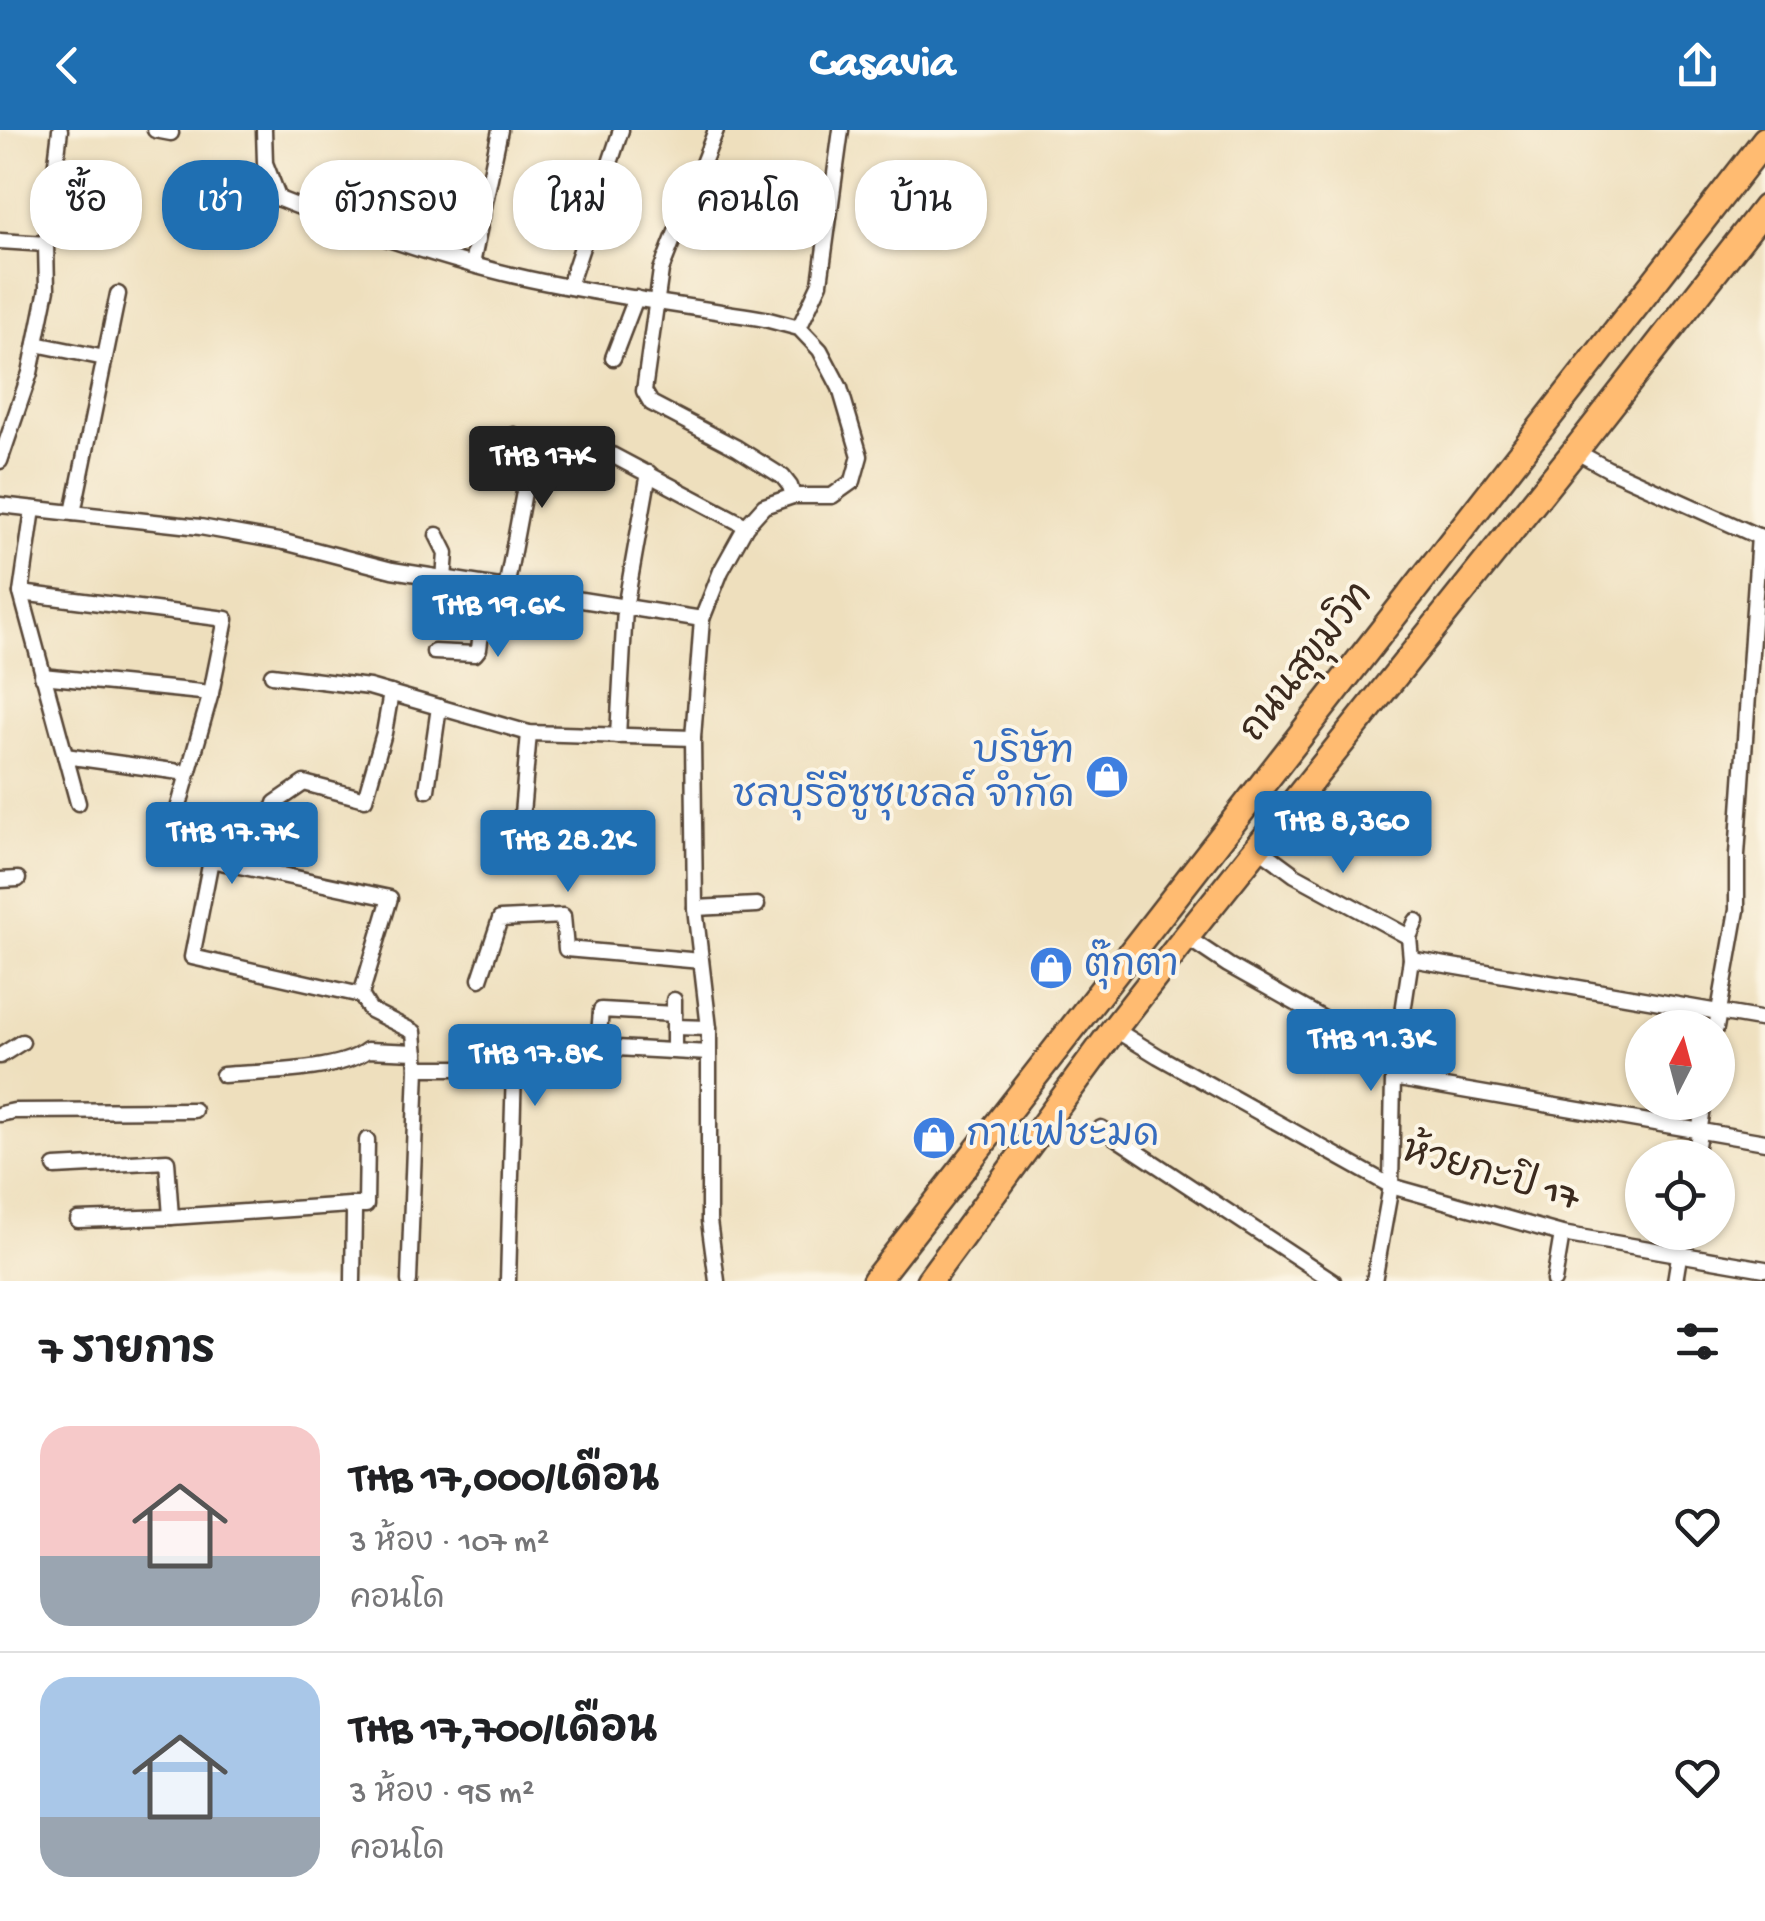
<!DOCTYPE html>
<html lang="th">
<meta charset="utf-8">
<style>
:root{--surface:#fff;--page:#f2f2f2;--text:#202124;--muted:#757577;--line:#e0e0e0;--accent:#1f6fb2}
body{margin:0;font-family:"Gochi Hand","Playpen Sans Thai",sans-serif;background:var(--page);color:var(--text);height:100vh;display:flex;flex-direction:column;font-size:38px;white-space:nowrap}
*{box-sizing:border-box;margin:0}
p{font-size:32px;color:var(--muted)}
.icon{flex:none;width:55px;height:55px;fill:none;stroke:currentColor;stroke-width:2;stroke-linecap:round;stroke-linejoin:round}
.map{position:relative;height:1151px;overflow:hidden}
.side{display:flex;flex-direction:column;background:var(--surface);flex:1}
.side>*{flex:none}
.banner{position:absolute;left:30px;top:30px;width:1000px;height:90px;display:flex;gap:20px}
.needle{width:65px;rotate:6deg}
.buttons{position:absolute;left:1625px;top:880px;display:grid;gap:20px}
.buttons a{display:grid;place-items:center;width:110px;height:110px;border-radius:50%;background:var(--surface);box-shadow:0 2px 8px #0004;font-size:50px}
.price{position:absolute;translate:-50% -85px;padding:0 22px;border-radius:10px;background:var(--accent);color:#fff;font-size:32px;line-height:65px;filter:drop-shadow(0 2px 5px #0008)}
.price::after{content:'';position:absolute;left:50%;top:60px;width:30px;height:22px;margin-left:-15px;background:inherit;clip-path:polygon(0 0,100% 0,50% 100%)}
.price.current{background:#222;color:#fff}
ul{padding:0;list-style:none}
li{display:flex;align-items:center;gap:30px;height:250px;padding:0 40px}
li+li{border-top:2px solid var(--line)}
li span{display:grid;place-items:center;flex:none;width:280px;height:200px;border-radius:30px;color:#555}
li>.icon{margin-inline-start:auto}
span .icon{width:120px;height:120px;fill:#fffc;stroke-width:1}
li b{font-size:42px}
h2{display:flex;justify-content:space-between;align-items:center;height:120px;padding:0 40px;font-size:42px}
.chip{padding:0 35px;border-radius:40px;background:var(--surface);box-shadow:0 2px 8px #0004;font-size:35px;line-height:90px}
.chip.current{background:var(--accent);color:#fff}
header{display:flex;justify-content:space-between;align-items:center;height:130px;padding:0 40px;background:var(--accent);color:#fff;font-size:45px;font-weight:700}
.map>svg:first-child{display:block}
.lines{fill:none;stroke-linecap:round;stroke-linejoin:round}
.street-casing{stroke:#564536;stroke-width:19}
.highway-casing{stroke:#564536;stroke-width:30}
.street{stroke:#fff;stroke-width:14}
.highway{stroke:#ffbb71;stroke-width:25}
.labels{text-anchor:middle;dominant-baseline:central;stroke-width:8;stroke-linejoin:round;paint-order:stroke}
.street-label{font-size:38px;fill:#3b2a1e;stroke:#fcf5e5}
.shop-label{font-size:38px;fill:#366cbe;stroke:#fcf5e5;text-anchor:start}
</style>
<header><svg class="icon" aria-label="back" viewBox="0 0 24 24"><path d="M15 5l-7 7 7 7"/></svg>Casavia<svg class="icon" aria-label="share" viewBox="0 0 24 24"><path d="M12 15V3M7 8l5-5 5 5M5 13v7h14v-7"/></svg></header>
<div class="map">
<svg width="1765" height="1151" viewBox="0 0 1765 1151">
<rect width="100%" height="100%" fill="#fcf5e5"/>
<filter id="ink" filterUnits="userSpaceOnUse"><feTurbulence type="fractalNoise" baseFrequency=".01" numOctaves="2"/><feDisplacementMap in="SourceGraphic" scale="20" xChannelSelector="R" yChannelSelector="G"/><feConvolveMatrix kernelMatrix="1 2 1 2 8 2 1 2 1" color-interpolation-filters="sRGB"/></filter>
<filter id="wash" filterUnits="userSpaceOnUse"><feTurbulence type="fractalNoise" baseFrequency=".0048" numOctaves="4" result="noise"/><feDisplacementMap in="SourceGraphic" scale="40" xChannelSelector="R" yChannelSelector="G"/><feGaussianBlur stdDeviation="2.25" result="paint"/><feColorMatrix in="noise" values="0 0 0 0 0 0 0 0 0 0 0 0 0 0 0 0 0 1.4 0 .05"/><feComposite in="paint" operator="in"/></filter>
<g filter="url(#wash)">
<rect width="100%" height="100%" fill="#eedfbd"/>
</g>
<g filter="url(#ink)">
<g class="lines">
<!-- street casing -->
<g class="street-casing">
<g id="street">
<polyline points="155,0 171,3"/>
<path d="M264 0 265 33 279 69C360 101 444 130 529 149 607 166 687 176 765 189L799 198 820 220 840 258 860 326 853 351 832 366H793L764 376 746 396 721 441 702 489 693 608 695 778 709 898V1091L717 1151"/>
<polyline points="716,0 661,140 644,261 651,273 737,318 783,347 790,356 793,366"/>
<polyline points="0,111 46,114"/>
<polyline points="472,134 500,0"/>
<polyline points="569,156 621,0"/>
<polyline points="799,198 820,153 841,0"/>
<polyline points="36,214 105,228"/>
<polyline points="613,228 636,168"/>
<polyline points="1575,321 1608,339 1764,409"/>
<polyline points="612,325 746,396"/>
<polyline points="0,331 30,243 47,159 46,114 60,0"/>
<polyline points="0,375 200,397 284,412 392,440 702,489"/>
<polyline points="33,379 21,463 78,673"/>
<polyline points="73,383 118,164"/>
<polyline points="437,405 446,423 444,449"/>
<polyline points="506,459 524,362 514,305"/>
<polyline points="21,463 226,489 211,563 174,693"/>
<polyline points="434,522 475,524 479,519 487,456"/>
<polyline points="272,545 369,557 529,603 693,608"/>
<polyline points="42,546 211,563"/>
<polyline points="618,606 625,478 649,343"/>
<polyline points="65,626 187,643"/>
<polyline points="427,660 439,577"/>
<polyline points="275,673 304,653 365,669 384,603 391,563"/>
<polyline points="1257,717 1295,745 1409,807"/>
<polyline points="518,730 529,603"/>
<polyline points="0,750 18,749"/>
<polyline points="695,778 757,775"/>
<polyline points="1186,807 1228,835 1395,929"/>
<polyline points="1411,829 1765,890"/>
<polyline points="480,849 500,789 563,786 566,819 701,831"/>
<polyline points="361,865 192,827 211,730 390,768 361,865 370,880 414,902 417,938 409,1151"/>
<polyline points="674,884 601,880 598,917 709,923"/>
<polyline points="674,897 709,898"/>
<polyline points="1716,898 1737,780 1737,725 1759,406"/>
<polyline points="1114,899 1158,926 1391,1056 1562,1104 1765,1139"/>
<polyline points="674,920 674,870"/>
<polyline points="0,926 22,912"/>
<polyline points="417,938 514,938 508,1151"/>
<path d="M223 945C259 942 340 942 367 920L416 922"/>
<polyline points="1393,948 1765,1012"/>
<polyline points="0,984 14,981 194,980"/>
<polyline points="1101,998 1333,1151"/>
<polyline points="1695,1028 1704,972"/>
<polyline points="55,1037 167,1031 171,1087"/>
<polyline points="350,1075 366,1075 367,1010"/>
<polyline points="78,1090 171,1087 350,1075 354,1082 353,1151"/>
<polyline points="1374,1151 1391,1056 1393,948 1411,829 1409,807 1416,791"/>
<polyline points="1554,1151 1562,1104"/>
<polyline points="1675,1151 1683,1102"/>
</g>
</g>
<!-- highway casing -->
<g class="highway-casing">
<g id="highway">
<polyline points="875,1151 1765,10"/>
<polyline points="929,1151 1114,899 1186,807 1575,321 1765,78"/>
</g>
</g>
<!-- street -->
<use href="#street" class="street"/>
<!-- highway -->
<use href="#highway" class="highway"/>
</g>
</g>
<!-- icons -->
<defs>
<g id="shop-disc" transform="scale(2.25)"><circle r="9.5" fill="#3f7fe0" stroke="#fcf5e5"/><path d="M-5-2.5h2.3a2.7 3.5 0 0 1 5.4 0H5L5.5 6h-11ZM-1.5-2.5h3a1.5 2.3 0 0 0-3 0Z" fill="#fff"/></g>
</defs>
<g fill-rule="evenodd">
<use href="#shop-disc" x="1107" y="647"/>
<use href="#shop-disc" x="1051" y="838"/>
<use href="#shop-disc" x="934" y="1008"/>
</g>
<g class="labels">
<!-- street labels -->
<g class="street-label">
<text transform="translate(1309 534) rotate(-52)">ถนนสุขุมวิท</text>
<text transform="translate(1490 1047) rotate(16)">ห้วยกะปิ 17</text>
</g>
<!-- shop labels -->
<g class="shop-label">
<text x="1074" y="625" text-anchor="end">บริษัท<tspan x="1074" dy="44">ชลบุรีอีซูซุเชลล์ จำกัด</tspan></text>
<text x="1084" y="838">ตุ๊กตา</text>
<text x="966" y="1008">กาแฟชะมด</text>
</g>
</g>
</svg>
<div class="buttons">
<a><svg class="needle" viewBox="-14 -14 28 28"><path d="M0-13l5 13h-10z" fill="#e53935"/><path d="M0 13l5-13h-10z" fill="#757577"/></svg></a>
<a><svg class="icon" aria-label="locate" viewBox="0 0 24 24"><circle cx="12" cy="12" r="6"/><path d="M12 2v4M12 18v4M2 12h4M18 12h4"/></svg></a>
</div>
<b class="price current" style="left:542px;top:381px">THB 17K</b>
<b class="price" style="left:498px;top:530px">THB 19.6K</b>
<b class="price" style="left:1343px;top:746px">THB 8,360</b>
<b class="price" style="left:232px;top:757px">THB 17.7K</b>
<b class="price" style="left:568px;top:765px">THB 28.2K</b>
<b class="price" style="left:1371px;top:964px">THB 11.3K</b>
<b class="price" style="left:535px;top:979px">THB 17.8K</b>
<div class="banner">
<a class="chip">ซื้อ</a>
<a class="chip current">เช่า</a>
<a class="chip">ตัวกรอง</a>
<a class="chip">ใหม่</a>
<a class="chip">คอนโด</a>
<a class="chip">บ้าน</a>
</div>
</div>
<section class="side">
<h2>7 รายการ<svg class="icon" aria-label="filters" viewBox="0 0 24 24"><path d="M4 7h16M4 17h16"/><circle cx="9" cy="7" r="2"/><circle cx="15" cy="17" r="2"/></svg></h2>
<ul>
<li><span style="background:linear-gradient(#f6c9c9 65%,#9aa5b1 0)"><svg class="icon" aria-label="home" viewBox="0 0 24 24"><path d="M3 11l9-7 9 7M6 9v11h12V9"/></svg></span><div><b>THB 17,000/เดือน</b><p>3 ห้อง · 107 m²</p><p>คอนโด</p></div><svg class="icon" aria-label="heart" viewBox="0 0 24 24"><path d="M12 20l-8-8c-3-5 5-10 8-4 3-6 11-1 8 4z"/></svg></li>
<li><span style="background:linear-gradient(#a9c7e8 70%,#9aa5b1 0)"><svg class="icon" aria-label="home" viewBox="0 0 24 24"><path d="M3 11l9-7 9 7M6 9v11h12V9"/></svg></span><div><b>THB 17,700/เดือน</b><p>3 ห้อง · 95 m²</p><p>คอนโด</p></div><svg class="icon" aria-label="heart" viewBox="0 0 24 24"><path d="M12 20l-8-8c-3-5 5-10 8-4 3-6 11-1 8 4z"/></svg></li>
</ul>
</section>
